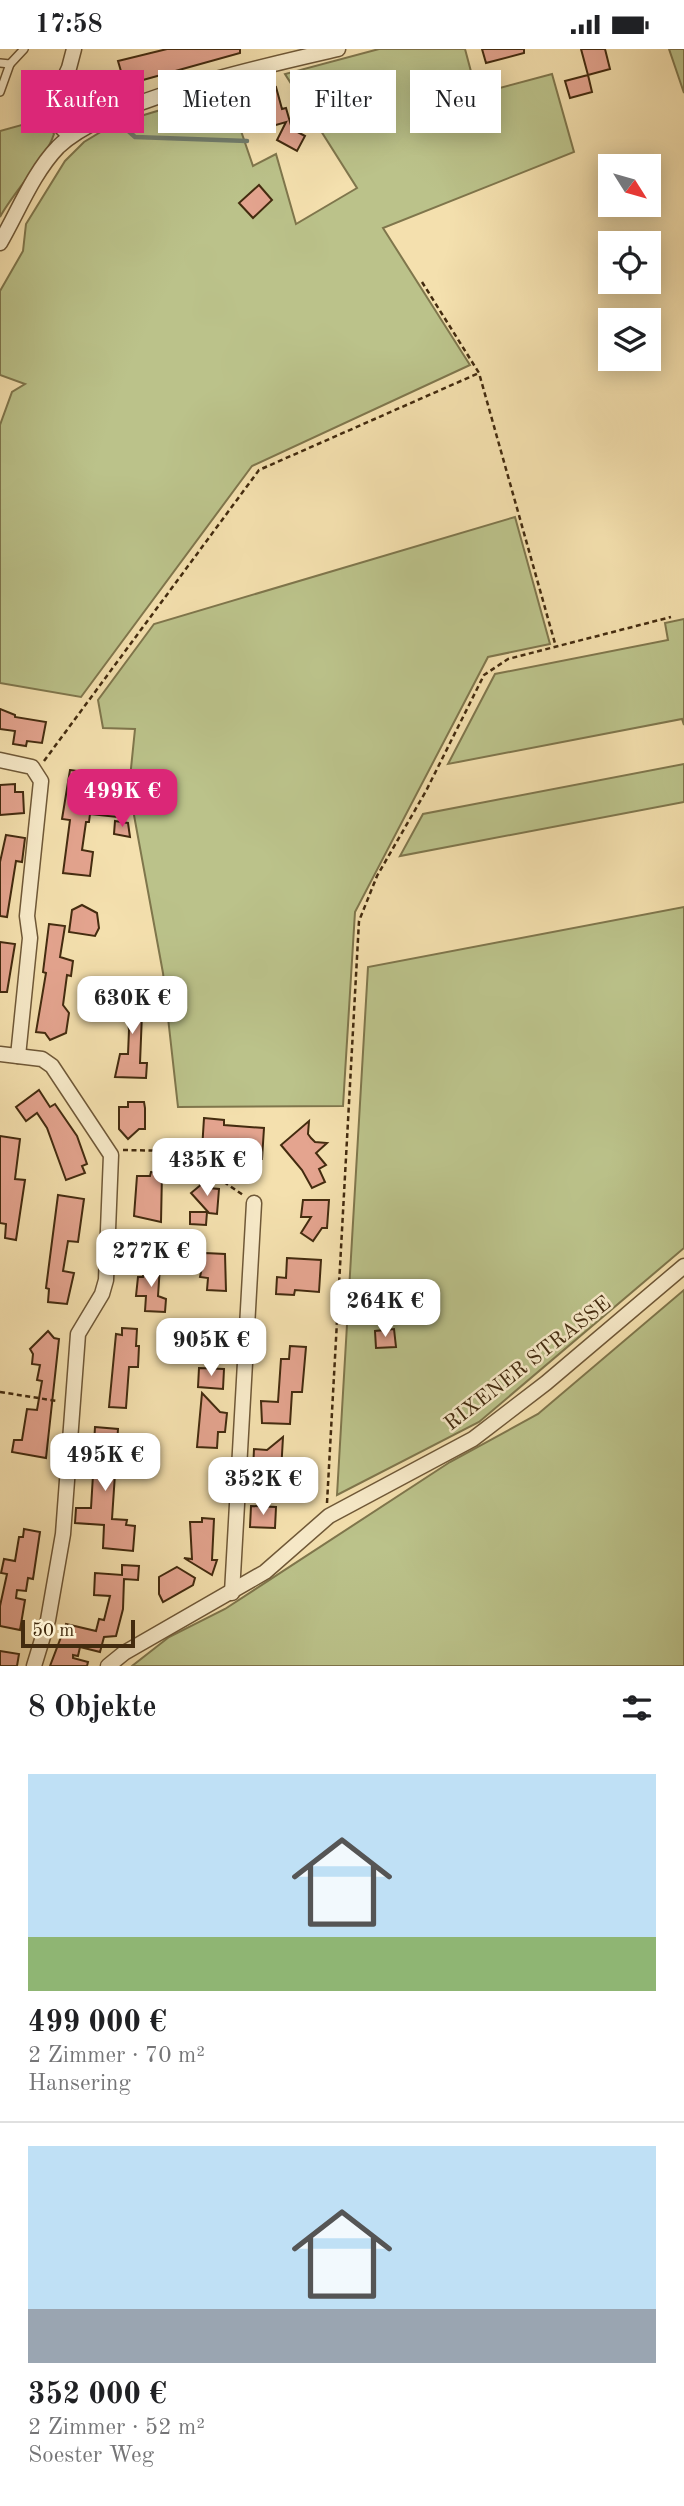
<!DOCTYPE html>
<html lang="de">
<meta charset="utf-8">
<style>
:root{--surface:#fff;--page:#f2f2f2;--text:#202124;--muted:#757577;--line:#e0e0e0;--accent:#db2777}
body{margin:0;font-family:"Old Standard TT",serif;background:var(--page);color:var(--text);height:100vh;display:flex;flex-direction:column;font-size:26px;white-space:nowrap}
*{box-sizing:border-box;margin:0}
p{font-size:23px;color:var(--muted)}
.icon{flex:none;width:38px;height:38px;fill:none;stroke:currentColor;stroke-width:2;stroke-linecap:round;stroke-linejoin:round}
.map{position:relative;height:1617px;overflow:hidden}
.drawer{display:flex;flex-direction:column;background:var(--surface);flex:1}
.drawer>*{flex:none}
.banner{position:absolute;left:21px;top:21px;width:642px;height:63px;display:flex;gap:14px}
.needle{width:46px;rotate:127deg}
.controls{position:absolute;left:598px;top:105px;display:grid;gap:14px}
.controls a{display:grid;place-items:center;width:63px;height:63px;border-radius:0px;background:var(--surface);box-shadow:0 4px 18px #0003;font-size:35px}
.scale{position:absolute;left:21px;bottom:18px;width:114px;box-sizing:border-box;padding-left:7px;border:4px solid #432b0f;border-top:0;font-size:19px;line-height:24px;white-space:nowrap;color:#432b0f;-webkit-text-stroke:5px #f8ebca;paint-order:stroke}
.price{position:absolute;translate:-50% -60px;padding:0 16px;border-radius:14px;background:#fff;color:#222;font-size:23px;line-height:46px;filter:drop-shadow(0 2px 4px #0008)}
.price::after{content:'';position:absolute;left:50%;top:42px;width:21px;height:16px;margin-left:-10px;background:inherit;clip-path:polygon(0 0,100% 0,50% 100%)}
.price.selected{background:var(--accent);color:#fff}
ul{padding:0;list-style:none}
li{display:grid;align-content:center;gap:14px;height:371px;padding:0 28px}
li+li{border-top:2px solid var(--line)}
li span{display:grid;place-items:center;height:217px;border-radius:0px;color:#555}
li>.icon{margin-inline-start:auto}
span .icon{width:126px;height:126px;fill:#fffc;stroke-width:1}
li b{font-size:30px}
h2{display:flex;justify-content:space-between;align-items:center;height:84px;padding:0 28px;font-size:30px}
.tag{padding:0 24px;border-radius:0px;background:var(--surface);box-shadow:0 4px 18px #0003;font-size:24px;line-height:63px}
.tag.selected{background:var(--accent);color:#fff}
.status{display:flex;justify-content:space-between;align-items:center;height:49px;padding:0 35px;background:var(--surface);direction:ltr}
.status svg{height:19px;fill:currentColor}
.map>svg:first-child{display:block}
.green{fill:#bbc28a;stroke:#7f764c;stroke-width:2}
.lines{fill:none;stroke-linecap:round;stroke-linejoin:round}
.stream{stroke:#788270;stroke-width:4.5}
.building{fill:#e4a48f;stroke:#432b0f;stroke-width:2}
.lane-casing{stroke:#6f5837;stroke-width:10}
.street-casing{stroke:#6f5837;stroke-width:17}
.path{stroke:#432b0f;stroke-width:2.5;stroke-dasharray:5 3.5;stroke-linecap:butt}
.lane{stroke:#f8ebca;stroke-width:7}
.street{stroke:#f8ebca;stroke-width:14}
.labels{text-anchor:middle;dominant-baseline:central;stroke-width:5;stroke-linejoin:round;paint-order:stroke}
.street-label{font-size:21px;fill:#432b0f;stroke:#f8ebca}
</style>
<div class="status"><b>17:58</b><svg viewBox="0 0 49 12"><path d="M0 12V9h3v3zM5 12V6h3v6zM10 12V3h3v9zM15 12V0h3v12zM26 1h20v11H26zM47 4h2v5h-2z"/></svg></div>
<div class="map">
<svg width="684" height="1617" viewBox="0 0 684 1617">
<rect width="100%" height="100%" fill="#f4e0ae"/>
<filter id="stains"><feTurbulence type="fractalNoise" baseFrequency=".00286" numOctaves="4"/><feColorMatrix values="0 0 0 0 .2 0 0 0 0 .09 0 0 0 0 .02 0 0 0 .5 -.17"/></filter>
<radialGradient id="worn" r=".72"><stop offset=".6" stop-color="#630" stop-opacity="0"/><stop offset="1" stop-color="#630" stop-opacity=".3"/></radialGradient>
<!-- green -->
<g class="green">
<polygon points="379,0 465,0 477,45 552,25 574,103 383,179 470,316 252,417 81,648 0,634 0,376 12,343 25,335 0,326 0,242 23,202 26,175 65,112 84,93 114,75 227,41 253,117 276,105 296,175 357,139 285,25"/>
<polygon points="669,0 684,0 684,44"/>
<path d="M28 68 51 79 54 85C46 110 14 142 0 168V82L22 76Z"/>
<polygon points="515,468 550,595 488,608 355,863 343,1057 178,1058 163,924 129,739 135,680 103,679 98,651 154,575"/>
<polygon points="684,570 684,676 682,670 448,715 495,625 668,591 665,574"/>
<polygon points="684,715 684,753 400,807 423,765"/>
<polygon points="684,858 684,1199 479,1373 337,1446 368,918"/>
<polygon points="684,1241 684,1617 132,1617 169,1588 225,1560 450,1413 538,1365"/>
</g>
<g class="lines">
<!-- stream -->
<polyline class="stream" points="125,79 135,88 247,92"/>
</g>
<!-- building -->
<g class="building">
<polygon points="167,0 240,0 240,4 125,36 118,12"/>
<polygon points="482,0 524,0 524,4 486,14"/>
<polygon points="581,0 605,0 610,20 588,26 592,43 570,49 565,32 588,26"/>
<polygon points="276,38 282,60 286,59 292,80 305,87 297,102 277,91 286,73 262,80 257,63 266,60 261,42"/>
<polygon points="259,136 272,151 253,169 239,154"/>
<polygon points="0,660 15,666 15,668 46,673 42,694 27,692 26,697 13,695 15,682 0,680"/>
<polygon points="70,721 86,723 84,739 120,741 117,768 90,765 89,773 86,773 82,801 93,803 90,827 63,824 70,771 62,770"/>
<polygon points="15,735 15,743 23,743 24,764 0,766 0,736"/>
<polygon points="115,772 128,774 130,788 114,785"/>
<polygon points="6,786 25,789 22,813 16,812 7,868 0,867 0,813"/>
<polygon points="82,856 97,864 99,879 95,887 69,883 72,861"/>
<polygon points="49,875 65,877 60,908 73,912 71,927 67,926 63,956 69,964 66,984 50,991 45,984 36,983 46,924 43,923"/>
<polygon points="0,893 15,895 7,943 0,943"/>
<polygon points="129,939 143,940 140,1014 147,1014 146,1029 115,1028 120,1005 128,1005 129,981 127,966 121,966 122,958 112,948 129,948"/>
<polygon points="39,1041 50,1058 55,1055 77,1087 87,1115 82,1117 85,1124 66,1131 47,1079 37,1064 26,1072 16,1058"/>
<polygon points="128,1053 144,1053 145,1059 145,1080 139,1080 128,1090 119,1080 119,1058 128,1058"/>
<polygon points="204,1069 224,1071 224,1076 264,1079 262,1110 242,1109 242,1103 202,1101"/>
<polygon points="309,1072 308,1085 311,1089 315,1093 327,1094 316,1104 326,1116 319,1120 325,1133 312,1139 302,1121 281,1096"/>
<polygon points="0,1087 20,1090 15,1130 25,1131 16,1191 5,1189 6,1175 0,1174"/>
<polygon points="151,1123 162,1124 161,1173 134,1167 137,1127 150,1127"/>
<polygon points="203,1134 209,1139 219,1140 217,1165 209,1164 191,1144"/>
<polygon points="58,1146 84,1150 78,1193 68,1192 63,1222 74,1224 67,1255 48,1253 49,1240 46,1239"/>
<polygon points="303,1151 329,1151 327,1179 322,1179 313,1192 301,1184 311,1168 301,1168"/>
<polygon points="190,1163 207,1163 206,1176 190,1175"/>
<polygon points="205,1204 225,1205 226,1242 207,1241 208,1229 200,1228"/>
<polygon points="287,1209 321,1211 319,1243 295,1241 294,1246 276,1245 277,1228 286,1229"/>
<polygon points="144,1216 160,1217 158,1247 166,1250 165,1263 145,1262 146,1247 136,1247 138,1228 143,1228"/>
<polygon points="122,1279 137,1280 136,1297 139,1297 138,1318 129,1318 126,1359 109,1358 116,1285 122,1286"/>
<polygon points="394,1280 396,1298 376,1299 375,1282"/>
<polygon points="48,1282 54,1289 59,1290 46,1409 12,1403 14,1391 22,1391 27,1360 37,1361 42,1332 37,1331 40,1316 32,1315 33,1305 30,1300"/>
<polygon points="290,1297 306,1298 302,1343 292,1343 290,1375 262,1374 261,1352 278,1353 281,1310 289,1310"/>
<polygon points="199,1319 224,1320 223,1340 198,1338"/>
<polygon points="202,1344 220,1363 227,1364 225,1383 218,1383 217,1399 197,1398"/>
<polygon points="95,1378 118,1380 112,1470 127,1471 126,1476 135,1477 133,1502 103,1499 104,1476 75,1474 76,1459 91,1459 93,1426 80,1425 82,1411 93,1412"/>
<polygon points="283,1388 281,1423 287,1423 286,1438 267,1437 268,1422 253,1421 254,1400 267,1401"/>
<polygon points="251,1457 276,1458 275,1479 250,1478"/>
<polygon points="202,1469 214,1470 212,1511 217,1511 212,1526 184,1509 192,1510 190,1473 202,1473"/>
<polygon points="24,1480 40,1483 33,1530 28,1529 26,1542 17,1541 16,1549 25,1551 20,1581 0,1577 0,1557 7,1525 1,1524 4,1510 15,1512 19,1488 23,1488"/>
<polygon points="122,1516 139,1517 138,1531 124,1530 123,1560 116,1587 104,1588 100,1603 80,1598 78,1607 73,1606 73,1609 88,1613 87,1617 50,1617 66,1575 96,1582 99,1570 104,1571 110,1547 94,1546 95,1524 122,1526"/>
<polygon points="177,1518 195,1529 193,1536 163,1553 159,1545 159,1528"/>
<polygon points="0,1602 19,1605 17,1617 0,1617"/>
</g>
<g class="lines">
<!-- lane casing -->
<g class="lane-casing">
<g id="lane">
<polyline points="0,14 10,15 24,0"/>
<polyline points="0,43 10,15"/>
</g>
</g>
<!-- street casing -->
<g class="street-casing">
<g id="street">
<polyline points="70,87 48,65 69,19 74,0"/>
<path d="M0 194C18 163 33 124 58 98 106 51 269 16 338 0"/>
<polyline points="0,711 32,718 41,732 27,867 30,889 18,1007"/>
<polyline points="0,1005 42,1010 52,1017 111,1106 106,1231 102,1245 78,1285 63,1485 48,1571 34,1617"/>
<polyline points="232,1544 254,1154"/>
<polyline points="108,1617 124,1604 265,1523 329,1467 473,1390 546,1334 684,1217"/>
</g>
</g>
<!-- path -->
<g class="path">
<polyline points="422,233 479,324 556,598"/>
<polyline points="44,712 259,421 479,324"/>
<polyline points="123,1101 179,1102 243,1146"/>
<polyline points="0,1343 57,1352"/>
<polyline points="327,1454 359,872 377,827 426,742 484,626 508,610 671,568"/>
</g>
<!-- lane -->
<use href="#lane" class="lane"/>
<!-- street -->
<use href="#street" class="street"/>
</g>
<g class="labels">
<!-- street labels -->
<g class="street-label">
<text transform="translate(528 1315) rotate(-38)">RIXENER STRASSE</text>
</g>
</g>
<rect width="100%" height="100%" filter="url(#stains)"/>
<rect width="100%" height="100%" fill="url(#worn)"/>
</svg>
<div class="controls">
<a><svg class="needle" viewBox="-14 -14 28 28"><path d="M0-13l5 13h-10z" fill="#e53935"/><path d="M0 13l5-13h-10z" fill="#757577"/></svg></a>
<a><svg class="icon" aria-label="locate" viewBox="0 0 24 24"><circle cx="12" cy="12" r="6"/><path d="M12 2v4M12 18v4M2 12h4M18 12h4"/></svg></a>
<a><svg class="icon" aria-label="layers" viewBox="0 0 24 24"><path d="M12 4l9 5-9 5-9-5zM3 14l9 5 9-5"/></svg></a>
</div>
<div class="scale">50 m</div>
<b class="price selected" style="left:122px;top:780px">499K €</b>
<b class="price" style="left:132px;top:987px">630K €</b>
<b class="price" style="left:207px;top:1149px">435K €</b>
<b class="price" style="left:151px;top:1240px">277K €</b>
<b class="price" style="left:385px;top:1290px">264K €</b>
<b class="price" style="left:211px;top:1329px">905K €</b>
<b class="price" style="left:105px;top:1444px">495K €</b>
<b class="price" style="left:263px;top:1468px">352K €</b>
<div class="banner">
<a class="tag selected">Kaufen</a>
<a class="tag">Mieten</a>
<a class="tag">Filter</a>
<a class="tag">Neu</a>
</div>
</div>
<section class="drawer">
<h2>8 Objekte<svg class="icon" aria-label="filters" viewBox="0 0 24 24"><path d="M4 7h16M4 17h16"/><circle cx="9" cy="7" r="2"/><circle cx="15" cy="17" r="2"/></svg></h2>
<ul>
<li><span style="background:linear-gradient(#bfe0f5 75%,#8fb573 0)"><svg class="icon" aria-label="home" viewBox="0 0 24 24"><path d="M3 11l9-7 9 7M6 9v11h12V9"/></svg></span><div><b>499 000 €</b><p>2 Zimmer · 70 m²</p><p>Hansering</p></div></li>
<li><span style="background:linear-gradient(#bfe0f5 75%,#9aa5b1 0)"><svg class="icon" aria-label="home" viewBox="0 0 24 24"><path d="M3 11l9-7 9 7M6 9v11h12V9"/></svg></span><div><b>352 000 €</b><p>2 Zimmer · 52 m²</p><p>Soester Weg</p></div></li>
</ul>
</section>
